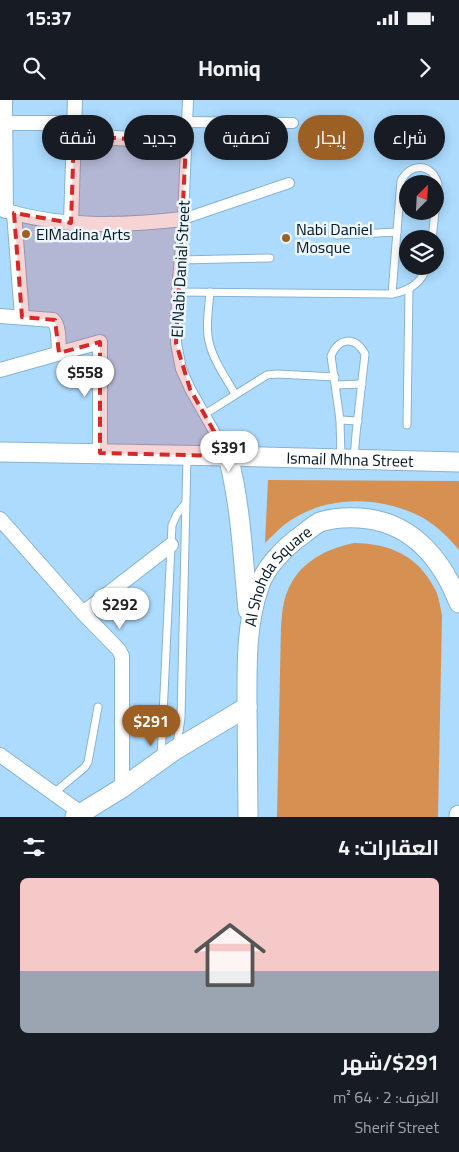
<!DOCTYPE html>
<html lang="ar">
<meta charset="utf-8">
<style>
:root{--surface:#171b24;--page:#242831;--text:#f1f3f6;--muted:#9ea1a6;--line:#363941;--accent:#9d6024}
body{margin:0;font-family:Georgia,Cairo,serif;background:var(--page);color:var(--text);direction:rtl;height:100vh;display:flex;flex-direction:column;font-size:19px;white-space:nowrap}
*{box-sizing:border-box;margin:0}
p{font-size:16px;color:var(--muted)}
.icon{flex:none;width:28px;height:28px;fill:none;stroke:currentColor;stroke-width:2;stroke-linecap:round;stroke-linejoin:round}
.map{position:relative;height:717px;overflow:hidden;direction:ltr}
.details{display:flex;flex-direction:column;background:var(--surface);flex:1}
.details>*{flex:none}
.top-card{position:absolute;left:15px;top:15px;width:430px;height:45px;direction:rtl;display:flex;gap:10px}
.needle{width:32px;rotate:24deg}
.fabs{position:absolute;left:399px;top:75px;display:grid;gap:10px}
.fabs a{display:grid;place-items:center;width:45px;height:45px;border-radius:50%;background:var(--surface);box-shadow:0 2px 12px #0003;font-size:25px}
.price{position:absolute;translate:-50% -42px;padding:0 11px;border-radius:18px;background:#fff;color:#222;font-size:16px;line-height:32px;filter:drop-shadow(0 1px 2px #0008)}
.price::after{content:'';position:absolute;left:50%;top:30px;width:15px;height:11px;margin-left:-8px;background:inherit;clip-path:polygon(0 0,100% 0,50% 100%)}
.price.selected{background:var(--accent);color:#fff}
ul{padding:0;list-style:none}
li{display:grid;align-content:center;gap:10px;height:265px;padding:0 20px}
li+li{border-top:1px solid var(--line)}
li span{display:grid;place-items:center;height:155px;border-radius:8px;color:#555}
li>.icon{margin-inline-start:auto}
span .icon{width:90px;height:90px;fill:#fffc;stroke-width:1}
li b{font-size:21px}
h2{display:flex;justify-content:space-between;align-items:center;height:60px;padding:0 20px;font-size:21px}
.pill{padding:0 18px;border-radius:22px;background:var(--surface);box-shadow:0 2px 12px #0003;font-size:18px;line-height:45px}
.pill.selected{background:var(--accent);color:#fff}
.status{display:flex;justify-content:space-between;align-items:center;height:35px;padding:0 25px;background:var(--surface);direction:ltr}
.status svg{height:14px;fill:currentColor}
header{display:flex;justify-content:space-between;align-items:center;height:65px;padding:0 20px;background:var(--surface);font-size:22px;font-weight:700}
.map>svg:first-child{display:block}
.green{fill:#d69052}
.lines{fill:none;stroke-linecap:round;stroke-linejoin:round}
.service-casing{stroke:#85b3d5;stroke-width:9}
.pedestrian-casing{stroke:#85b3d5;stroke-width:12}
.minor-casing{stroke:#85b3d5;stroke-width:16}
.secondary-casing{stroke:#85b3d5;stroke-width:21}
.service{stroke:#fff;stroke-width:7}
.pedestrian{stroke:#fff;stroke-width:10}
.minor{stroke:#fff;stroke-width:14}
.secondary{stroke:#fff;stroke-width:19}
.marked{fill:#d62828;fill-opacity:0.2;stroke:#d62828;stroke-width:4;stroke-dasharray:10 6;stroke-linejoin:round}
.poi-dot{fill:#9d6024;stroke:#edf7fe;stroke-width:2}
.labels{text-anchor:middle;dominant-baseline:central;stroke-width:5;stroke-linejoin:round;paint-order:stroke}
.poi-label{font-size:16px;fill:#091b28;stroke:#edf7fe;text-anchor:start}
.street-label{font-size:16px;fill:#091b28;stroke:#edf7fe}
</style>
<div class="status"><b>15:37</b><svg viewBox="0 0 49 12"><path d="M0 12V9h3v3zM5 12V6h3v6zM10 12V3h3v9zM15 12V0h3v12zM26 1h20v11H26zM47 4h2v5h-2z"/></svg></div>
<header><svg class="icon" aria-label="forward" viewBox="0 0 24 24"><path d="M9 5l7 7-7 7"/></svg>Homiq<svg class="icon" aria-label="search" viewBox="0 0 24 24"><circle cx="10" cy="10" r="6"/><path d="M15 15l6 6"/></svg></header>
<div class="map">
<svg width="459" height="717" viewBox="0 0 459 717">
<rect width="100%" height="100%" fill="#acdbfe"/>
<!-- green -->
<g class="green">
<path d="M268 380 459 381V450C449 438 438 427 425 419 382 395 324 394 284 425 277 431 271 437 265 443Z"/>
<path d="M354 443C391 444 417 455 435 489 439 496 440 507 442 515L438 717H277L281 526C282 518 282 510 284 502 293 466 321 450 354 443Z"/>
</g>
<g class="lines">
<!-- service casing -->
<g class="service-casing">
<g id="service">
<polyline points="336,135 397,132"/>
<polyline points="180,160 270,158"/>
<path d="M177 192 392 194C409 191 422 183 427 166"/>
<path d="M210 192C209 207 206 222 208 236 211 258 225 276 235 294"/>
<path d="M392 194 401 81C411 62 432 63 438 84L432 139"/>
<polyline points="336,285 362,284"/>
<polyline points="205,314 267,275 277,274 335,277"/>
<polyline points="340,320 358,321"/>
<polyline points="407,325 409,189"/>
<path d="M341 358 340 320 331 256C339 237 355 236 365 254L356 334 354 359"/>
<polyline points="177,644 181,618 187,356"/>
<polyline points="161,657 172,425 177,414 185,404"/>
<polyline points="54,693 85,667 88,662 98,607"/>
</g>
</g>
<!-- pedestrian casing -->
<g class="pedestrian-casing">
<g id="pedestrian">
<polyline points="188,0 183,119 177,192 176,243 181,269 190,289 228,356"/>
<polyline points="187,22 293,23"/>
<polyline points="183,119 289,83"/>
</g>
</g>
<!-- minor casing -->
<g class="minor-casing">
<g id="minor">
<polyline points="5,0 6,111"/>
<polyline points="0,23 74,23"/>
<polyline points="74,35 186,43"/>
<path d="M0 109C59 128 122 126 183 119"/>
<polyline points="14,113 22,217"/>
<polyline points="71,123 75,0"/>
<path d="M0 216 53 220C60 227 58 243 59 253"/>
<polyline points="0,270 100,242 100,353"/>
<polyline points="0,419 83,513 119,550 122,556 122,688"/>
<polyline points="83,513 171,445"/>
<polyline points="0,655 81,713"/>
</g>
</g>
<!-- secondary casing -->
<g class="secondary-casing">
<g id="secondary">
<path id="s1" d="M0 352 228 356 459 362"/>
<path d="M228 356C241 406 243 459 248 510"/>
<polyline points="75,717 122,688 175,650 247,607"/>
<path id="s2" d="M248 717C248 679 247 641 247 603 247 564 246 525 259 487 265 467 285 447 302 435 307 431 314 425 320 422 335 417 354 417 369 419 415 426 443 462 459 503"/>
<polyline points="459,717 459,715"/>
</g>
</g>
<!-- service -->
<use href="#service" class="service"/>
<!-- pedestrian -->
<use href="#pedestrian" class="pedestrian"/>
<!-- minor -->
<use href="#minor" class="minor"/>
<!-- secondary -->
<use href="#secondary" class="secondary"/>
</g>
<!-- marked area -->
<path class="marked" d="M74 35 186 43 176 243 190 289 228 356 100 353V242L59 253 55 220 22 217 14 113 71 123Z"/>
<!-- markers -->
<g class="poi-dot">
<circle cx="26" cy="134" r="5"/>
<circle cx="286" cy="138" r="5"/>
</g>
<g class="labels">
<!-- poi labels -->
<g class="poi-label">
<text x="296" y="129">Nabi Daniel<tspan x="296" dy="18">Mosque</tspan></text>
<text x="36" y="134">ElMadina Arts</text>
</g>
<!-- street labels -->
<g class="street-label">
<text transform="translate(180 169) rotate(-87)">El Nabi Danial Street</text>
<text stroke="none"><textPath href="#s1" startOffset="350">Ismail Mhna Street</textPath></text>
<text stroke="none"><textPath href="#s2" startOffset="250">Al Shohda Square</textPath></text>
</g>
</g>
</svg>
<div class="fabs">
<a><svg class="needle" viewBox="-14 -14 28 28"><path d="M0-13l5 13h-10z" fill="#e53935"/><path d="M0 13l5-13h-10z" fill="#9ea1a6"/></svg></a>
<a><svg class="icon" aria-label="layers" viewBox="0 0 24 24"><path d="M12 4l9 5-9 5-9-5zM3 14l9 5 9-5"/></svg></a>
</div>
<b class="price" style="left:85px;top:298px">$558</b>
<b class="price" style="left:229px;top:373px">$391</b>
<b class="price" style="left:120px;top:530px">$292</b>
<b class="price selected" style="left:151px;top:647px">$291</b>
<div class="top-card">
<a class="pill">شراء</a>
<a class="pill selected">إيجار</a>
<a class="pill">تصفية</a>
<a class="pill">جديد</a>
<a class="pill">شقة</a>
</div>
</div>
<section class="details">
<h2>العقارات: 4<svg class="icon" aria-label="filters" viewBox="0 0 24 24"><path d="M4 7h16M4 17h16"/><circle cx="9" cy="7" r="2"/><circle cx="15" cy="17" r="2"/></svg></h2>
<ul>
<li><span style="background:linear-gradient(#f6c9c9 60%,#9aa5b1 0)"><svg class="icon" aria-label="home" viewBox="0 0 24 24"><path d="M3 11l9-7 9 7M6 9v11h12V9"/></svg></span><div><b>$291/شهر</b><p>الغرف: 2 · 64 m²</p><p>Sherif Street</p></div></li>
</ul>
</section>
